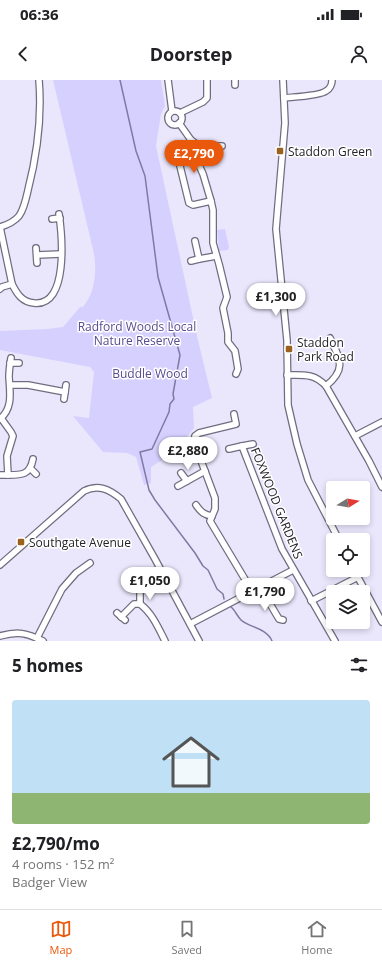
<!DOCTYPE html>
<meta charset="utf-8">
<style>
:root{--surface:#fff;--page:#f6f6f6;--text:#202124;--muted:#757577;--line:#e0e0e0;--accent:#ea580c}
body{margin:0;font-family:"Open Sans",sans-serif;background:var(--page);color:var(--text);height:100vh;display:flex;flex-direction:column;font-size:15px;white-space:nowrap}
*{box-sizing:border-box;margin:0}
p{font-size:13px;color:var(--muted)}
.icon{flex:none;width:22px;height:22px;fill:none;stroke:currentColor;stroke-width:2;stroke-linecap:round;stroke-linejoin:round}
.map{position:relative;height:561px;overflow:hidden}
.panel{display:flex;flex-direction:column;background:var(--surface);flex:1}
.panel>*{flex:none}
.needle{width:26px;rotate:79deg}
.tools{position:absolute;left:326px;top:401px;display:grid;gap:8px}
.tools a{display:grid;place-items:center;width:44px;height:44px;border-radius:4px;background:var(--surface);box-shadow:0 2px 6px #0003;font-size:20px}
.price{position:absolute;translate:-50% -34px;padding:0 9px;border-radius:14px;background:#fff;color:#222;font-size:13px;line-height:26px;filter:drop-shadow(0 1px 2px #0008)}
.price::after{content:'';position:absolute;left:50%;top:24px;width:12px;height:9px;margin-left:-6px;background:inherit;clip-path:polygon(0 0,100% 0,50% 100%)}
.price.on{background:var(--accent);color:#fff}
ul{padding:0;list-style:none}
li{display:grid;align-content:center;gap:8px;height:212px;padding:0 12px}
li+li{border-top:1px solid var(--line)}
li span{display:grid;place-items:center;height:124px;border-radius:4px;color:#555}
li>.icon{margin-inline-start:auto}
span .icon{width:72px;height:72px;fill:#fffc;stroke-width:1}
li b{font-size:17px}
h2{display:flex;justify-content:space-between;align-items:center;height:48px;padding:0 12px;font-size:17px}
.status{display:flex;justify-content:space-between;align-items:center;height:28px;padding:0 20px;background:var(--surface);direction:ltr}
.status svg{height:11px;fill:currentColor}
header{display:flex;justify-content:space-between;align-items:center;height:52px;padding:0 12px;background:var(--surface);font-size:18px;font-weight:700}
.tabs{display:flex;justify-content:space-around;align-items:center;height:56px;border-top:1px solid var(--line);background:var(--surface);font-size:11px;color:var(--muted)}
.tabs a{display:grid;justify-items:center;gap:2px}
.tabs .on{color:var(--accent)}
.map>svg:first-child{display:block}
.green{fill:#d6d0ff}
.lines{fill:none;stroke-linecap:round;stroke-linejoin:round}
.stream{stroke:#807aa2;stroke-width:1.5}
.minor-casing{stroke:#706d80;stroke-width:8}
.minor{stroke:#fff;stroke-width:5.5}
.poi-dot{fill:#9a621e;stroke:#fff;stroke-width:1.5}
.labels{text-anchor:middle;dominant-baseline:central;stroke-width:3;stroke-linejoin:round;paint-order:stroke}
.poi-label{font-size:12px;fill:#24232a;stroke:#fff;text-anchor:start}
.park-label{font-size:12px;fill:#584b8e;stroke:#fff}
.street-label{font-size:12px;fill:#24232a;stroke:#fff}
</style>
<div class="status"><b>06:36</b><svg viewBox="0 0 49 12"><path d="M0 12V9h3v3zM5 12V6h3v6zM10 12V3h3v9zM15 12V0h3v12zM26 1h20v11H26zM47 4h2v5h-2z"/></svg></div>
<header><svg class="icon" aria-label="back" viewBox="0 0 24 24"><path d="M15 5l-7 7 7 7"/></svg>Doorstep<svg class="icon" aria-label="person" viewBox="0 0 24 24"><circle cx="12" cy="8" r="4"/><path d="M4 21q1-7 8-7t8 7"/></svg></header>
<div class="map">
<svg width="382" height="561" viewBox="0 0 382 561">
<rect width="100%" height="100%" fill="#eae7fd"/>
<!-- green -->
<g class="green">
<path d="M53 0H161L165 26 161 34 156 66 197 256 212 318 193 327 194 348 181 364 170 375 151 387V403L144 405 136 377 127 373 103 372 73 336 89 338 94 292 90 287 0 270V251L47 249 63 247 81 226 82 228C95 214 97 192 94 174Z"/>
<polygon points="225,149 229,167 228,170 219,171 217,150"/>
</g>
<g class="lines">
<!-- stream -->
<g class="stream">
<polyline points="120,0 136,71 145,96 158,197 180,275 173,314 174,319 170,324 169,332 152,369 140,372 149,410 155,420 195,473 203,486 208,490 217,509 223,514 224,519"/>
<path d="M231 527C235 530 237 536 241 540 248 547 267 548 272 561"/>
</g>
<!-- minor casing -->
<g class="minor-casing">
<g id="minor">
<polyline points="168,0 172,31"/>
<polyline points="235,0 235,5"/>
<polyline points="283,0 285,43 276,149 287,260 288,325 297,364 308,400 339,460"/>
<path d="M284 18C293 17 320 16 326 11 330 9 332 4 332 0"/>
<circle cx="175" cy="38" r="7"/>
<polyline points="180,33 203,22 207,18 207,0"/>
<polyline points="179,43 191,60 179,82 189,123 193,125 211,121 213,130 213,163 219,184 227,217 223,228 228,253 228,262 235,271 238,289 236,294"/>
<polyline points="191,60 202,68 198,78 198,83 203,94 211,121"/>
<polyline points="202,68 207,66 222,66"/>
<polyline points="52,139 60,138"/>
<path d="M0 147 12 204C17 214 22 222 34 223 69 227 62 155 59 134"/>
<path d="M0 147C7 145 14 142 19 136 24 129 26 119 28 110 37 75 42 37 39 0"/>
<polyline points="195,161 199,179 216,176"/>
<polyline points="36,168 37,183"/>
<polyline points="37,175 61,174"/>
<polyline points="191,181 199,179"/>
<polyline points="0,209 2,207 12,204"/>
<polyline points="10,283 19,283"/>
<path d="M287 295C303 295 314 293 326 306L369 381 382 407"/>
<polyline points="10,305 28,305 65,312"/>
<path d="M326 306C347 289 340 279 330 258"/>
<polyline points="64,319 66,305"/>
<polyline points="234,334 236,344 199,353 195,356 194,362 215,418 215,429 210,441 252,511"/>
<path d="M1 338 11 352 13 356 7 376 8 395C22 395 30 395 33 379"/>
<path d="M0 339C13 328 10 313 9 297 9 291 10 284 11 278"/>
<polyline points="355,356 382,342"/>
<polyline points="242,366 253,364"/>
<polyline points="229,369 242,366 282,469 335,561"/>
<polyline points="30,388 36,394"/>
<polyline points="181,393 187,401"/>
<polyline points="0,395 8,395"/>
<polyline points="178,406 205,391"/>
<path d="M196 425C201 432 204 435 212 436"/>
<path d="M0 485 84 411C98 404 109 409 121 419L155 479 199 561"/>
<polyline points="354,490 382,542"/>
<polyline points="260,507 279,539 283,540"/>
<polyline points="140,512 140,524"/>
<polyline points="311,521 358,497"/>
<polyline points="117,533 125,540"/>
<path d="M121 537 134 524H140C152 533 158 547 165 561"/>
<polyline points="190,544 293,490"/>
<path d="M0 556C18 551 27 553 43 561"/>
<polyline points="37,558 62,509 76,493 90,483"/>
</g>
</g>
<!-- minor -->
<use href="#minor" class="minor"/>
</g>
<!-- markers -->
<g class="poi-dot">
<rect x="276" y="67" width="8" height="8" rx="2"/>
<rect x="285" y="265" width="8" height="8" rx="2"/>
<rect x="17" y="458" width="8" height="8" rx="2"/>
</g>
<g class="labels">
<!-- poi labels -->
<g class="poi-label">
<text x="288" y="71">Staddon Green</text>
<text x="297" y="262">Staddon<tspan x="297" dy="14">Park Road</tspan></text>
<text x="29" y="462">Southgate Avenue</text>
</g>
<!-- park labels -->
<g class="park-label">
<text x="137" y="246">Radford Woods Local<tspan x="137" dy="14">Nature Reserve</tspan></text>
<text x="150" y="293">Buddle Wood</text>
</g>
<!-- street labels -->
<g class="street-label">
<text transform="translate(277 423) rotate(68)">FOXWOOD GARDENS</text>
</g>
</g>
</svg>
<div class="tools">
<a><svg class="needle" viewBox="-14 -14 28 28"><path d="M0-13l5 13h-10z" fill="#e53935"/><path d="M0 13l5-13h-10z" fill="#757577"/></svg></a>
<a><svg class="icon" aria-label="locate" viewBox="0 0 24 24"><circle cx="12" cy="12" r="6"/><path d="M12 2v4M12 18v4M2 12h4M18 12h4"/></svg></a>
<a><svg class="icon" aria-label="layers" viewBox="0 0 24 24"><path d="M12 4l9 5-9 5-9-5zM3 14l9 5 9-5"/></svg></a>
</div>
<b class="price on" style="left:194px;top:94px">£2,790</b>
<b class="price" style="left:276px;top:237px">£1,300</b>
<b class="price" style="left:188px;top:391px">£2,880</b>
<b class="price" style="left:150px;top:521px">£1,050</b>
<b class="price" style="left:265px;top:532px">£1,790</b>
</div>
<section class="panel">
<h2>5 homes<svg class="icon" aria-label="filters" viewBox="0 0 24 24"><path d="M4 7h16M4 17h16"/><circle cx="9" cy="7" r="2"/><circle cx="15" cy="17" r="2"/></svg></h2>
<ul>
<li><span style="background:linear-gradient(#bfe0f5 75%,#8fb573 0)"><svg class="icon" aria-label="home" viewBox="0 0 24 24"><path d="M3 11l9-7 9 7M6 9v11h12V9"/></svg></span><div><b>£2,790/mo</b><p>4 rooms · 152 m²</p><p>Badger View</p></div></li>
</ul>
</section>
<nav class="tabs">
<a class="on"><svg class="icon" aria-label="map" viewBox="0 0 24 24"><path d="M3 6l6-2 6 2 6-2v14l-6 2-6-2-6 2zM9 4v14M15 6v14"/></svg>Map</a>
<a><svg class="icon" aria-label="saved" viewBox="0 0 24 24"><path d="M7 4h10v16l-5-4-5 4z"/></svg>Saved</a>
<a><svg class="icon" aria-label="home" viewBox="0 0 24 24"><path d="M3 11l9-7 9 7M6 9v11h12V9"/></svg>Home</a>
</nav>
